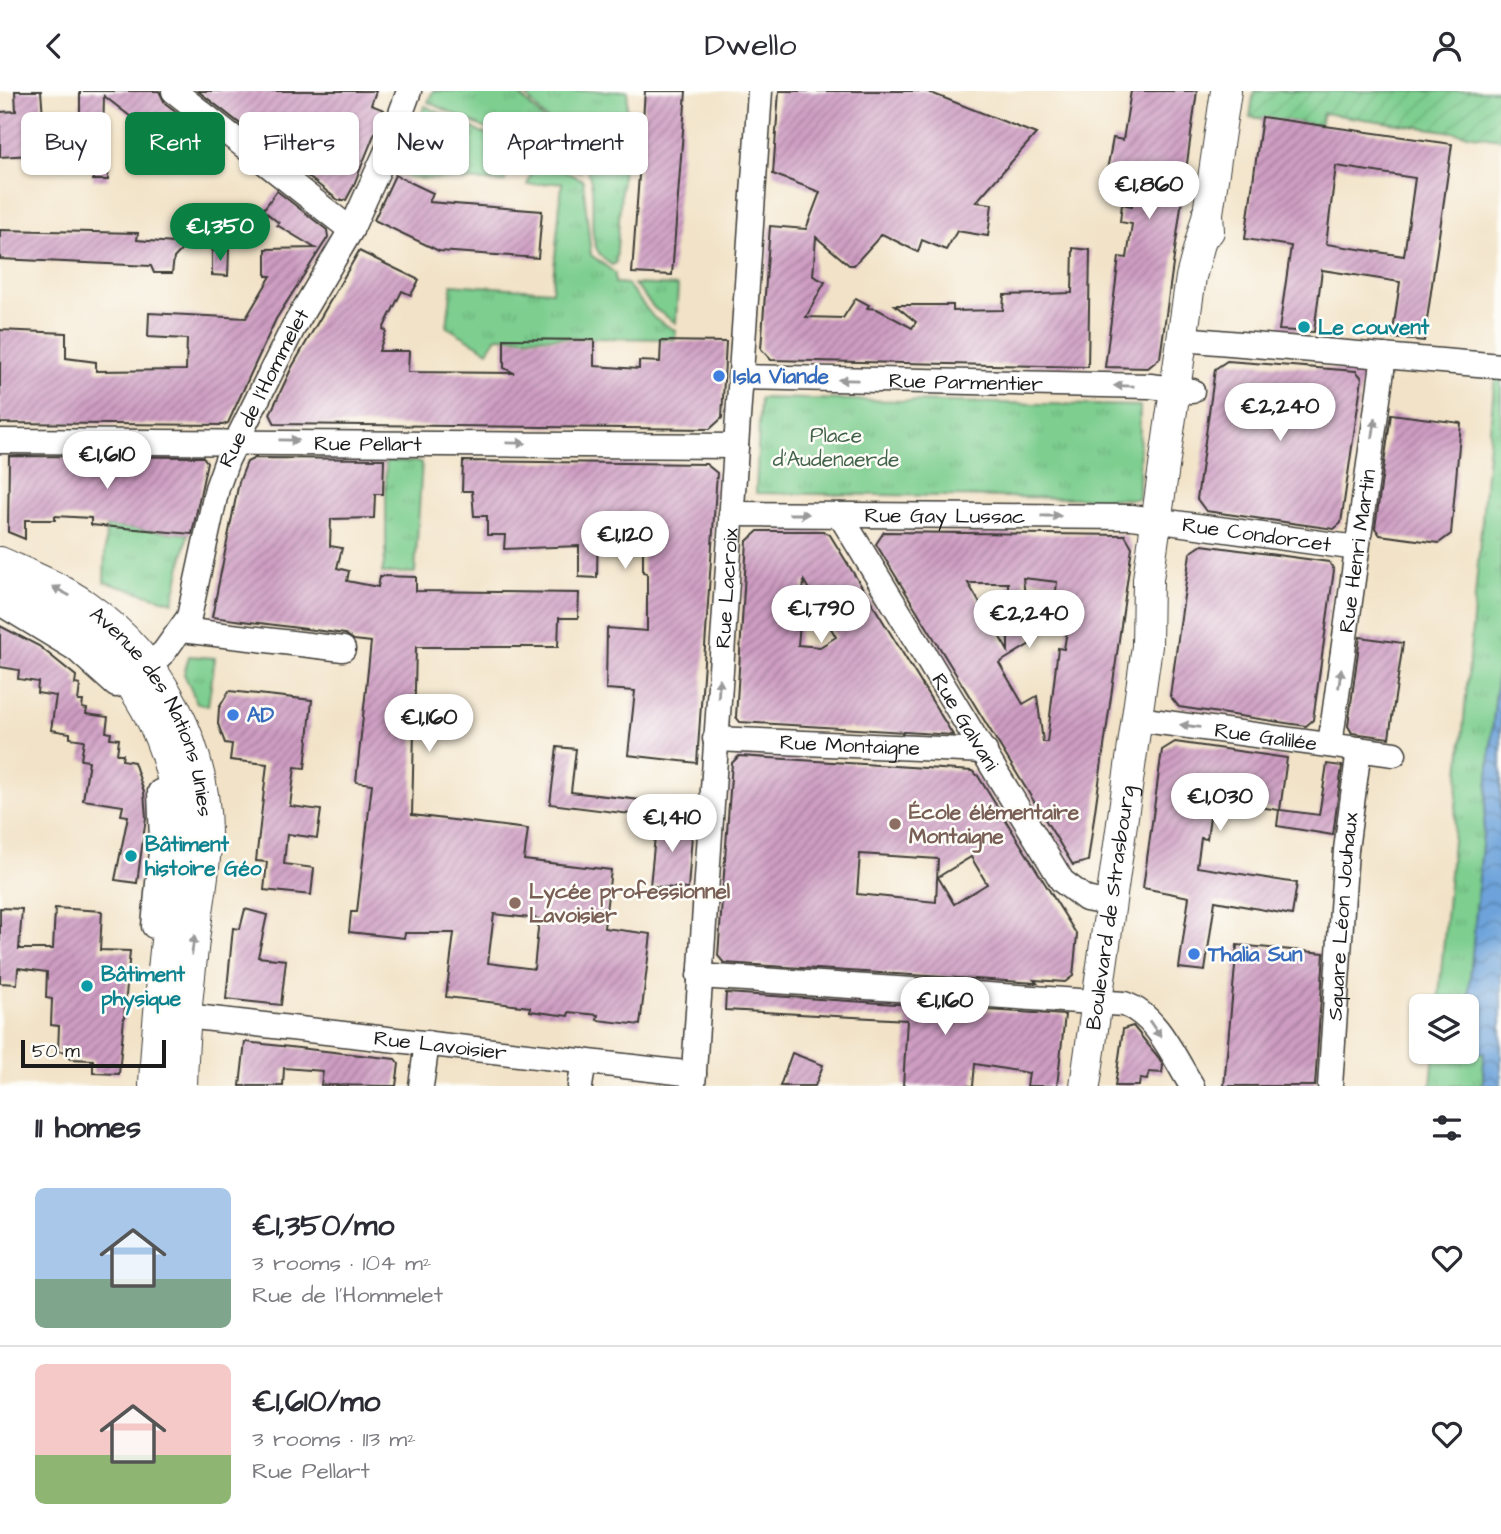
<!DOCTYPE html>
<meta charset="utf-8">
<style>
:root{--surface:#fff;--page:#f2f2f3;--text:#2b2b33;--muted:#7c7c81;--line:#e1e1e2;--accent:#0b8043}
body{margin:0;font-family:"Architects Daughter",sans-serif;background:var(--page);color:var(--text);height:100vh;display:flex;flex-direction:column;font-size:26px;white-space:nowrap}
*{box-sizing:border-box;margin:0}
p{font-size:23px;color:var(--muted)}
.icon{flex:none;width:38px;height:38px;fill:none;stroke:currentColor;stroke-width:2;stroke-linecap:round;stroke-linejoin:round}
.map{position:relative;height:995px;overflow:hidden}
.panel{display:flex;flex-direction:column;background:var(--surface);flex:1}
.panel>*{flex:none}
.hud{position:absolute;left:21px;top:21px;width:700px;height:63px;display:flex;gap:14px}
.tools{position:absolute;left:1409px;top:903px;display:grid;gap:14px}
.tools a{display:grid;place-items:center;width:70px;height:70px;border-radius:10px;background:var(--surface);box-shadow:0 2px 5px #0004;font-size:35px}
.scale{position:absolute;left:21px;bottom:18px;width:145px;box-sizing:border-box;padding-left:7px;border:4px solid #1c1c1c;border-top:0;font-size:19px;line-height:24px;white-space:nowrap;color:#1c1c1c;-webkit-text-stroke:5px #fdfcf7;paint-order:stroke}
.price{position:absolute;translate:-50% -60px;padding:0 16px;border-radius:24px;background:#fff;color:#222;font-size:23px;line-height:46px;filter:drop-shadow(0 2px 4px #0008)}
.price::after{content:'';position:absolute;left:50%;top:42px;width:21px;height:16px;margin-left:-10px;background:inherit;clip-path:polygon(0 0,100% 0,50% 100%)}
.price.selected{background:var(--accent);color:#fff}
ul{padding:0;list-style:none}
li{display:flex;align-items:center;gap:21px;height:175px;padding:0 35px}
li+li{border-top:2px solid var(--line)}
li span{display:grid;place-items:center;flex:none;width:196px;height:140px;border-radius:10px;color:#555}
li>.icon{margin-inline-start:auto}
span .icon{width:84px;height:84px;fill:#fffc;stroke-width:1}
li b{font-size:30px}
h2{display:flex;justify-content:space-between;align-items:center;height:84px;padding:0 35px;font-size:30px}
.tag{padding:0 24px;border-radius:10px;background:var(--surface);box-shadow:0 2px 5px #0004;font-size:24px;line-height:63px}
.tag.selected{background:var(--accent);color:#fff}
header{display:flex;justify-content:space-between;align-items:center;height:91px;padding:0 35px;background:var(--surface);font-size:32px;font-weight:600}
.map>svg:first-child{display:block}
.grass{fill:url(#grass-tufts);stroke:#4c7556;stroke-width:2}
.garden{fill:url(#garden-furrows);stroke:#4c7556;stroke-width:2}
.water{fill:url(#water-waves);stroke:#44607b;stroke-width:2}
.building{fill:url(#building-hatch);fill-rule:evenodd}
.lines{fill:none;stroke-linecap:round;stroke-linejoin:round}
.minor-casing{stroke:#3c3a36;stroke-width:27}
.major-casing{stroke:#3c3a36;stroke-width:32}
.minor{stroke:#fff;stroke-width:24}
.major{stroke:#fff;stroke-width:30}
.oneway{fill:#999}
.culture-dot{fill:#0f9aa8;stroke:#fdfcf7;stroke-width:2.5}
.shop-dot{fill:#3f7fe0;stroke:#fdfcf7;stroke-width:2.5}
.education-dot{fill:#8d6e63;stroke:#fdfcf7;stroke-width:2.5}
.labels{text-anchor:middle;dominant-baseline:central;stroke-width:5;stroke-linejoin:round;paint-order:stroke}
.culture-label{font-size:21px;font-weight:bold;fill:#0d838f;stroke:#fdfcf7;text-anchor:start}
.shop-label{font-size:21px;font-weight:bold;fill:#366cbe;stroke:#fdfcf7;text-anchor:start}
.street-label{font-size:21px;fill:#1c1c1c;stroke:#fdfcf7}
.park-label{font-size:21px;fill:#43634a;stroke:#fdfcf7}
.education-label{font-size:21px;font-weight:bold;fill:#785e54;stroke:#fdfcf7;text-anchor:start}
</style>
<header><svg class="icon" aria-label="back" viewBox="0 0 24 24"><path d="M15 5l-7 7 7 7"/></svg>Dwello<svg class="icon" aria-label="person" viewBox="0 0 24 24"><circle cx="12" cy="8" r="4"/><path d="M4 21q1-7 8-7t8 7"/></svg></header>
<div class="map">
<svg width="1501" height="995" viewBox="0 0 1501 995">
<defs>
<pattern id="grass-tufts" width="24" height="20" patternUnits="userSpaceOnUse" patternTransform="scale(1.75)"><rect width="24" height="20" fill="#7dce8f"/><path d="M3 7l-1-3M5 7V3M7 7l1-3M15 17l-1-3M17 17v-4M19 17l1-3" fill="none" stroke="#6bb07b"/></pattern>
<pattern id="garden-furrows" width="10" height="10" patternUnits="userSpaceOnUse" patternTransform="scale(1.75)"><rect width="10" height="10" fill="#7dce8f"/><path d="M-1 1l2-2M0 10L10 0M9 11l2-2" fill="none" stroke="#6bb07b"/></pattern>
<pattern id="water-waves" width="16" height="10" patternUnits="userSpaceOnUse" patternTransform="scale(1.75)"><rect width="16" height="10" fill="#6da3da"/><path d="M0 5q4-4 8 0t8 0" fill="none" stroke="#5984b0"/></pattern>
<pattern id="building-hatch" width="6" height="6" patternUnits="userSpaceOnUse" patternTransform="scale(1.75)"><rect width="6" height="6" fill="#ce9cc2"/><path d="M-1 1l2-2M0 6l6-6M5 7l2-2" fill="none" stroke="#a67e9d"/></pattern>
</defs>
<rect width="100%" height="100%" fill="#fdfcf7"/>
<filter id="ink" filterUnits="userSpaceOnUse"><feTurbulence type="fractalNoise" baseFrequency=".0143" numOctaves="2"/><feDisplacementMap in="SourceGraphic" scale="14" xChannelSelector="R" yChannelSelector="G"/><feConvolveMatrix kernelMatrix="1 2 1 2 8 2 1 2 1" color-interpolation-filters="sRGB"/></filter>
<filter id="wash" filterUnits="userSpaceOnUse"><feTurbulence type="fractalNoise" baseFrequency=".00686" numOctaves="4" result="noise"/><feDisplacementMap in="SourceGraphic" scale="28" xChannelSelector="R" yChannelSelector="G"/><feGaussianBlur stdDeviation="1.57" result="paint"/><feColorMatrix in="noise" values="0 0 0 0 0 0 0 0 0 0 0 0 0 0 0 0 0 1.4 0 .05"/><feComposite in="paint" operator="in"/></filter>
<g filter="url(#wash)">
<rect width="100%" height="100%" fill="#f2e3c8"/>
<!-- grass -->
<g class="grass">
<polygon points="433,0 516,0 549,34 571,63 580,81 428,11"/>
<path d="M523 0H628L616 172 612 174C579 156 600 113 589 84 575 49 543 30 523 0Z"/>
<polygon points="425,15 583,89 591,164 615,182 615,192 627,193 654,227 676,240 675,248 497,246 488,260 447,236 452,193 552,200 562,91 527,94 531,83 513,73 504,91 411,87 397,82"/>
<polygon points="634,193 678,195 676,232 655,218"/>
<polygon points="1501,276 1501,543 1467,931 1466,915 1438,915 1494,295"/>
<polygon points="760,307 1140,315 1139,408 756,402"/>
<polygon points="386,370 422,371 415,482 382,482 386,461"/>
<polygon points="106,435 188,443 173,511 104,491"/>
<polygon points="189,565 215,567 208,615 197,612 184,583"/>
<polygon points="1434,961 1484,962 1483,995 1431,995"/>
</g>
<!-- garden -->
<polygon class="garden" points="1254,0 1501,0 1501,48 1323,22 1320,34 1250,26"/>
<!-- water -->
<polygon class="water" points="1501,543 1501,995 1483,995 1484,962 1467,961 1466,931"/>
<g id="blocks">
<!-- building -->
<g class="building">
<polygon points="15,0 41,0 46,63 0,66 0,21 16,20"/>
<polygon points="80,0 159,0 165,12 204,42 184,67 104,5 103,48 80,48"/>
<polygon points="198,0 376,0 371,14 384,19 353,96 346,109 338,109"/>
<polygon points="645,0 686,0 672,184 632,182"/>
<polygon points="779,0 926,0 1036,43 976,111 992,113 988,145 957,140 946,159 922,149 918,161 882,143 854,174 849,174 816,146 813,185 825,191 806,226 843,227 856,207 869,214 867,217 877,218 912,237 916,231 895,214 953,214 953,220 1003,219 1004,204 1072,202 1073,157 1090,159 1088,276 771,269 761,258 770,135 806,138 820,101 773,83"/>
<polygon points="1131,0 1197,0 1160,267 1148,277 1105,276 1119,166 1127,167 1132,133 1120,131 1122,113 1132,115 1137,86 1107,79 1113,47 1123,49"/>
<path d="M1262 26 1452 53 1424 250 1392 247 1400 191 1322 179 1314 241 1279 239 1291 155 1245 148ZM1336 75 1415 87 1404 165 1326 153Z"/>
<polygon points="92,59 109,60 108,89 93,89"/>
<polygon points="395,84 433,102 429,111 542,120 538,167 439,160 374,129"/>
<polygon points="277,100 327,139 328,146 276,228 228,332 223,334 0,332 0,239 66,242 66,267 96,271 96,280 186,279 187,248 148,246 149,222 246,227 271,185 266,185 266,158 315,157 277,134 279,132 263,119"/>
<polygon points="0,139 138,142 137,149 187,153 174,167 172,182 154,182 151,175 0,168"/>
<polygon points="229,159 228,185 212,184 212,160"/>
<polygon points="359,160 419,189 411,204 402,200 383,238 386,240 379,260 409,260 408,281 514,282 504,277 504,248 594,249 594,275 639,278 639,270 660,271 661,250 726,251 722,327 710,338 275,333 270,323 292,276"/>
<polygon points="1227,270 1356,280 1362,287 1341,432 1334,438 1206,420 1197,408 1215,278"/>
<polygon points="1391,323 1461,332 1451,443 1439,452 1380,444 1375,437"/>
<polygon points="9,365 203,366 207,371 192,443 91,434 91,427 55,425 55,429 25,429 25,448 8,441"/>
<path d="M255 367 384 368 383 403H375L374 427 331 428 330 455 342 457 337 477 349 480 347 490 378 496 380 485 416 486V500L579 502 578 527H559L558 556H416L412 724 528 738 524 769 611 779 604 837 651 843 640 934 597 929 598 924 569 921 568 925 530 920V916L446 906 454 842H405L404 847 349 841 351 821H357L372 693 356 691 371 551 354 549 345 543 212 526 239 391 247 371ZM494 823 539 828 534 878 488 872Z"/>
<polygon points="463,370 706,373 717,382 697,672 628,664 635,600 606,598 607,537 647,540 647,482 643,481 643,431 598,430 597,487 579,486 579,455 504,458 505,444 487,444 487,425 474,425 472,400 462,400"/>
<path d="M758 440H823L830 444 953 644 740 631 736 626 747 450ZM804 490 836 546 820 556 798 554Z"/>
<path d="M884 441 1125 444 1132 456 1088 770 1073 774 876 453ZM1023 487 1057 491 1055 509 1061 510 1060 520 1070 521 1064 558 1058 557 1047 651H1043L1037 605 1023 613 999 572 1030 553ZM968 492H1008V560Z"/>
<polygon points="1202,454 1329,471 1334,479 1313,629 1306,635 1179,616 1170,605 1190,462"/>
<polygon points="0,535 39,555 76,585 75,593 80,594 78,610 83,610 82,617 87,618 86,623 108,626 106,641 111,642 110,647 119,648 117,663 123,663 122,669 134,671 144,701 146,727 137,792 115,789 128,725 121,724 123,715 83,709 89,670 81,669 84,649 70,647 70,642 51,639 56,605 37,602 38,591 18,588 19,579 0,576"/>
<polygon points="1360,546 1403,552 1389,647 1352,642 1348,635"/>
<polygon points="229,600 312,609 305,677 295,676 290,715 321,719 317,747 287,743 284,773 314,777 311,804 264,799 267,771 256,770 267,673 230,669 232,653 225,652 218,633 219,617"/>
<polygon points="1175,651 1287,667 1280,719 1319,724 1327,673 1342,675 1333,744 1277,735 1279,719 1232,712 1231,721 1211,718 1207,748 1201,747 1197,776 1297,792 1292,824 1215,810 1205,880 1179,877 1189,806 1143,797 1162,659"/>
<polygon points="557,656 576,658 571,701 640,709 638,724 550,713"/>
<path d="M739 665 972 680 978 685 1077 844 1073 885 1065 891 1034 889 1037 892 724 872 718 865 732 672ZM860 763 938 768 936 811 857 803ZM971 766 987 793 954 813 938 786Z"/>
<polygon points="657,726 693,730 688,798 650,795"/>
<polygon points="0,817 22,818 19,858 53,858 55,817 102,820 100,859 130,860 119,983 93,982 93,969 70,968 70,961 58,960 59,935 51,934 52,908 46,907 47,881 18,877 17,893 0,892"/>
<polygon points="245,818 267,824 258,866 286,869 281,914 226,908 233,837 240,838"/>
<polygon points="1237,854 1324,862 1315,995 1224,995"/>
<polygon points="726,902 1065,924 1057,995 1027,995 1029,982 975,973 973,995 903,995 907,929 725,919"/>
<polygon points="1133,935 1159,967 1163,975 1162,982 1149,981 1147,989 1140,988 1139,995 1115,995 1123,938"/>
<polygon points="245,951 395,968 399,973 396,995 321,994 323,980 284,977 283,995 240,995"/>
<polygon points="792,962 823,974 815,995 780,995"/>
</g>
</g>
</g>
<g filter="url(#ink)">
<use href="#blocks" fill-opacity="0" stroke="#3c3a36" stroke-width="2"/>
<g class="lines">
<!-- minor casing -->
<g class="minor-casing">
<g id="minor">
<polyline points="174,0 351,139"/>
<polyline points="1182,248 1501,275"/>
<path id="s1" d="M740 286 1150 295 1192 300"/>
<path id="s2" d="M0 350 736 355"/>
<path id="s3" d="M731 423 1132 426 1357 457"/>
<path id="s4" d="M840 424 1062 790 1086 808 1111 813"/>
<polyline points="0,512 76,558 116,594"/>
<polyline points="181,539 343,558"/>
<path id="s5" d="M134 588 164 561 189 526 217 397 227 369 293 237 351 139 389 55 409 0"/>
<path id="s6" d="M1137 628 1394 663"/>
<path id="s7" d="M715 648 985 660"/>
<path id="s8" d="M1330 654 1384 265"/>
<polyline points="154,835 162,749 160,701"/>
<path d="M699 885 1124 913C1157 924 1174 967 1192 995"/>
<path id="s9" d="M186 925 694 983"/>
<polyline points="421,995 427,952"/>
<polyline points="580,995 584,970"/>
<path id="s10" d="M693 995 760 0"/>
<path id="s11" d="M1330 995 1346 759 1359 658"/>
</g>
</g>
<!-- major casing -->
<g class="major-casing">
<g id="major">
<polyline points="1209,140 1208,122 1226,0"/>
<path id="s12" d="M0 471C29 484 60 496 85 514 162 568 208 657 206 751 205 781 199 812 195 841 189 892 183 943 182 995"/>
<path d="M0 497C29 510 58 523 83 543 134 583 168 646 176 710 181 750 173 792 168 832 162 886 156 940 154 995"/>
<path id="s13" d="M1085 995 1147 555 1148 488 1191 186 1208 122"/>
</g>
</g>
<!-- minor -->
<use href="#minor" class="minor"/>
<!-- major -->
<use href="#major" class="major"/>
</g>
<!-- one-way arrows -->
<defs><path id="oneway-solid" d="M-6-.8H1V-3.2L6.5 0L1 3.2V.8H-6Z" transform="scale(1.75)"/></defs>
<g class="oneway">
<use href="#oneway-solid" transform="translate(848 289) rotate(-179)"/>
<use href="#oneway-solid" transform="translate(1124 295) rotate(-179)"/>
<use href="#oneway-solid" transform="translate(1374 337) rotate(-82)"/>
<use href="#oneway-solid" transform="translate(289 349) rotate(1)"/>
<use href="#oneway-solid" transform="translate(516 352) rotate(1)"/>
<use href="#oneway-solid" transform="translate(799 423)"/>
<use href="#oneway-solid" transform="translate(1051 425)"/>
<use href="#oneway-solid" transform="translate(61 500) rotate(-152)"/>
<use href="#oneway-solid" transform="translate(1340 587) rotate(-82)"/>
<use href="#oneway-solid" transform="translate(719 597) rotate(-86)"/>
<use href="#oneway-solid" transform="translate(1190 635) rotate(-172)"/>
<use href="#oneway-solid" transform="translate(193 854) rotate(-83)"/>
<use href="#oneway-solid" transform="translate(1155 938) rotate(55)"/>
</g>
</g>
<!-- markers -->
<g class="culture-dot">
<circle cx="1304" cy="236" r="7"/>
<circle cx="131" cy="765" r="7"/>
<circle cx="87" cy="895" r="7"/>
</g>
<g class="shop-dot">
<circle cx="719" cy="285" r="7"/>
<circle cx="233" cy="624" r="7"/>
<circle cx="1194" cy="863" r="7"/>
</g>
<g class="education-dot">
<circle cx="895" cy="733" r="7"/>
<circle cx="515" cy="812" r="7"/>
</g>
<g class="labels">
<!-- culture labels -->
<g class="culture-label">
<text x="1318" y="236">Le couvent</text>
<text x="145" y="753">Bâtiment<tspan x="145" dy="24">histoire Géo</tspan></text>
<text x="101" y="883">Bâtiment<tspan x="101" dy="24">physique</tspan></text>
</g>
<!-- shop labels -->
<g class="shop-label">
<text x="733" y="285">Isla Viande</text>
<text x="247" y="624">AD</text>
<text x="1208" y="863">Thalia Sun</text>
</g>
<!-- street labels -->
<g class="street-label">
<text stroke="none"><textPath href="#s1" startOffset="226">Rue Parmentier</textPath></text>
<text stroke="none"><textPath href="#s5" startOffset="326">Rue de l'Hommelet</textPath></text>
<text stroke="none"><textPath href="#s2" startOffset="368">Rue Pellart</textPath></text>
<text stroke="none"><textPath href="#s3" startOffset="214">Rue Gay Lussac</textPath></text>
<text stroke="none"><textPath href="#s3" startOffset="527">Rue Condorcet</textPath></text>
<text stroke="none"><textPath href="#s8" startOffset="196">Rue Henri Martin</textPath></text>
<text stroke="none"><textPath href="#s10" startOffset="499">Rue Lacroix</textPath></text>
<text stroke="none"><textPath href="#s12" startOffset="226">Avenue des Nations Unies</textPath></text>
<text stroke="none"><textPath href="#s4" startOffset="242">Rue Galvani</textPath></text>
<text stroke="none"><textPath href="#s6" startOffset="130">Rue Galilée</textPath></text>
<text stroke="none"><textPath href="#s7" startOffset="135">Rue Montaigne</textPath></text>
<text stroke="none"><textPath href="#s13" startOffset="180">Boulevard de Strasbourg</textPath></text>
<text stroke="none"><textPath href="#s11" startOffset="170">Square Léon Jouhaux</textPath></text>
<text stroke="none"><textPath href="#s9" startOffset="256">Rue Lavoisier</textPath></text>
</g>
<!-- park labels -->
<g class="park-label">
<text x="836" y="344">Place<tspan x="836" dy="24">d'Audenaerde</tspan></text>
</g>
<!-- education labels -->
<g class="education-label">
<text x="909" y="721">École élémentaire<tspan x="909" dy="24">Montaigne</tspan></text>
<text x="529" y="800">Lycée professionnel<tspan x="529" dy="24">Lavoisier</tspan></text>
</g>
</g>
</svg>
<div class="tools">
<a><svg class="icon" aria-label="layers" viewBox="0 0 24 24"><path d="M12 4l9 5-9 5-9-5zM3 14l9 5 9-5"/></svg></a>
</div>
<div class="scale">50 m</div>
<b class="price" style="left:1149px;top:130px">€1,860</b>
<b class="price selected" style="left:220px;top:172px">€1,350</b>
<b class="price" style="left:1280px;top:352px">€2,240</b>
<b class="price" style="left:107px;top:400px">€1,610</b>
<b class="price" style="left:625px;top:480px">€1,120</b>
<b class="price" style="left:821px;top:554px">€1,790</b>
<b class="price" style="left:1029px;top:559px">€2,240</b>
<b class="price" style="left:429px;top:663px">€1,160</b>
<b class="price" style="left:1220px;top:742px">€1,030</b>
<b class="price" style="left:672px;top:763px">€1,410</b>
<b class="price" style="left:945px;top:946px">€1,160</b>
<div class="hud">
<a class="tag">Buy</a>
<a class="tag selected">Rent</a>
<a class="tag">Filters</a>
<a class="tag">New</a>
<a class="tag">Apartment</a>
</div>
</div>
<section class="panel">
<h2>11 homes<svg class="icon" aria-label="filters" viewBox="0 0 24 24"><path d="M4 7h16M4 17h16"/><circle cx="9" cy="7" r="2"/><circle cx="15" cy="17" r="2"/></svg></h2>
<ul>
<li><span style="background:linear-gradient(#a9c7e8 65%,#7fa58c 0)"><svg class="icon" aria-label="home" viewBox="0 0 24 24"><path d="M3 11l9-7 9 7M6 9v11h12V9"/></svg></span><div><b>€1,350/mo</b><p>3 rooms · 104 m²</p><p>Rue de l'Hommelet</p></div><svg class="icon" aria-label="heart" viewBox="0 0 24 24"><path d="M12 20l-8-8c-3-5 5-10 8-4 3-6 11-1 8 4z"/></svg></li>
<li><span style="background:linear-gradient(#f6c9c9 65%,#8fb573 0)"><svg class="icon" aria-label="home" viewBox="0 0 24 24"><path d="M3 11l9-7 9 7M6 9v11h12V9"/></svg></span><div><b>€1,610/mo</b><p>3 rooms · 113 m²</p><p>Rue Pellart</p></div><svg class="icon" aria-label="heart" viewBox="0 0 24 24"><path d="M12 20l-8-8c-3-5 5-10 8-4 3-6 11-1 8 4z"/></svg></li>
</ul>
</section>
